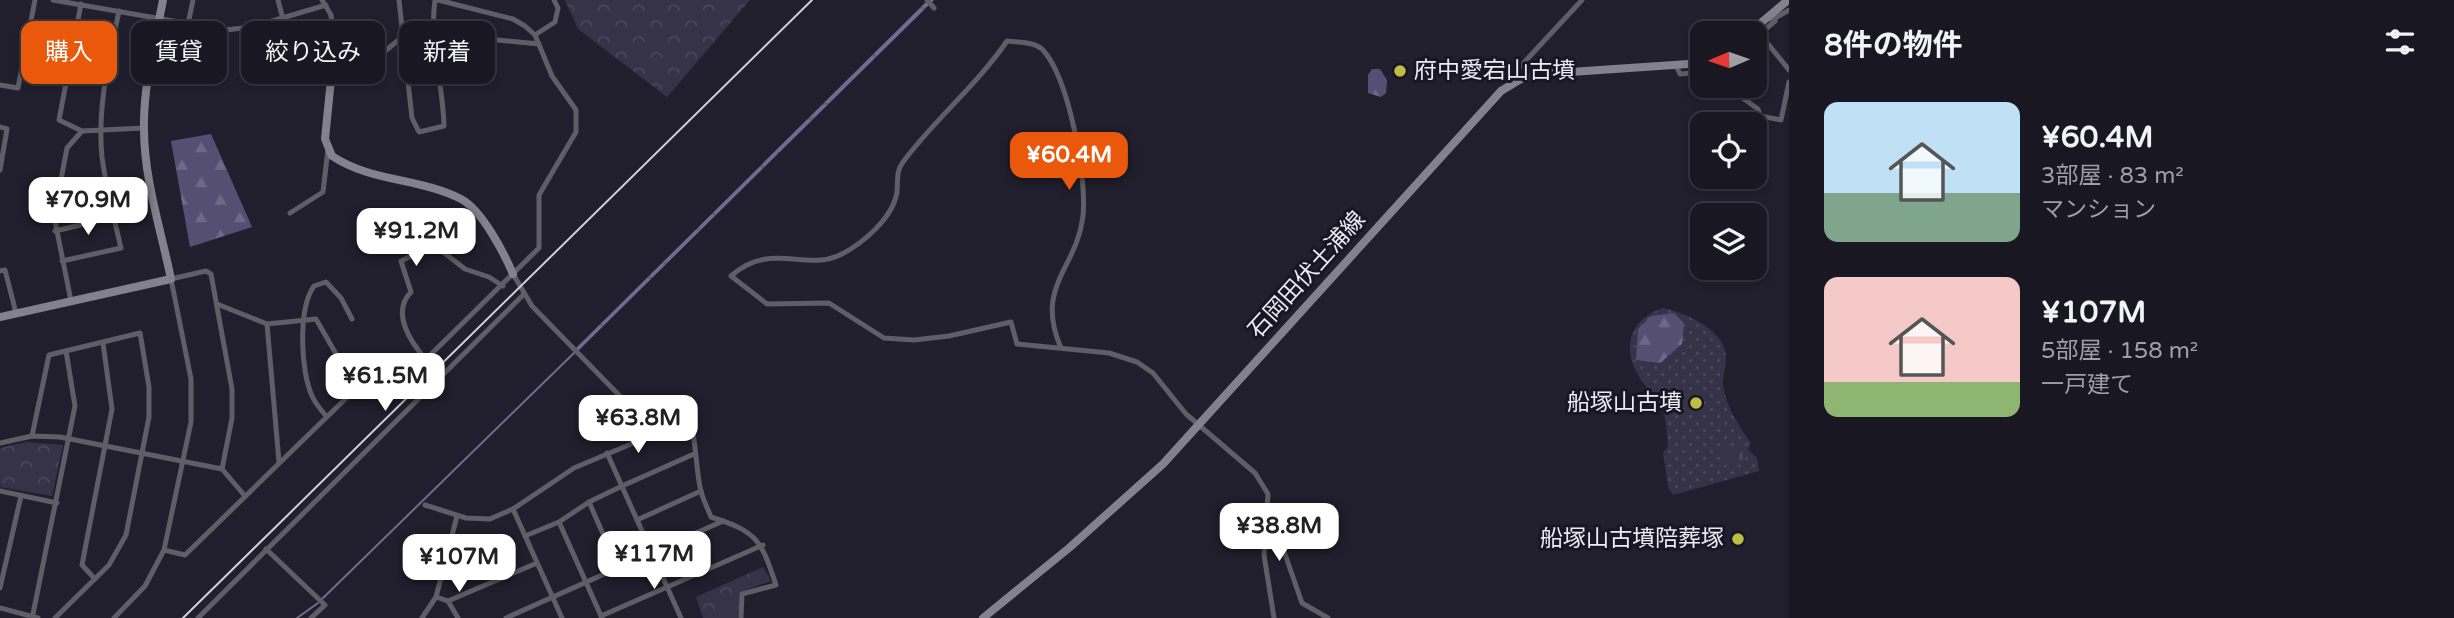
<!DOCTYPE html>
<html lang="ja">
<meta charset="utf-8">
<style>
:root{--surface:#191722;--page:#22202a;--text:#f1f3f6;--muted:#9f9fa5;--line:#373640;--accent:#ea580c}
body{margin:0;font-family:"Varela Round","Noto Sans JP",sans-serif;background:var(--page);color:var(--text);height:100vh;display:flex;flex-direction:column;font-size:26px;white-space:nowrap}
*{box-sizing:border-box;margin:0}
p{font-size:23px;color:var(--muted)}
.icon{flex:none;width:38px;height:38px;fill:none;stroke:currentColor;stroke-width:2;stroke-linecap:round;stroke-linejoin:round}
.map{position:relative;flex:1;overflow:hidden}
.side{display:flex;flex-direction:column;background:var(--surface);width:665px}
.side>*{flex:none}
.hud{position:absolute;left:21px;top:21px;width:665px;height:63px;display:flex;gap:14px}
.needle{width:46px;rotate:268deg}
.fabs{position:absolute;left:1690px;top:21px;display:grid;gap:14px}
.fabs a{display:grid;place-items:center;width:77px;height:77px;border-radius:14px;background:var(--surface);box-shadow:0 4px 10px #0003,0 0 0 2px var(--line);font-size:35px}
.price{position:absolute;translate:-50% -60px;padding:0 16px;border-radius:14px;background:#fff;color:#222;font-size:23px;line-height:46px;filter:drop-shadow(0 2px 4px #0008)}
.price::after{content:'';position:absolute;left:50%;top:42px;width:21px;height:16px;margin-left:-10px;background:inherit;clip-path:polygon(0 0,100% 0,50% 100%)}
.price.current{background:var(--accent);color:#fff}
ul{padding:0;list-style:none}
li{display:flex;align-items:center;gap:21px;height:175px;padding:0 35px}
li span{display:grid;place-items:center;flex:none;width:196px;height:140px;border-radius:14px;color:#555}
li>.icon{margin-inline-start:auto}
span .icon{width:84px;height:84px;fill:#fffc;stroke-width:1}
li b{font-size:30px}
h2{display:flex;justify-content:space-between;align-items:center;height:84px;padding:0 35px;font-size:30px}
.tag{padding:0 24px;border-radius:14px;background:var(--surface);box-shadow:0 4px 10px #0003,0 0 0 2px var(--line);font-size:24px;line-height:63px}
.tag.current{background:var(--accent);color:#fff}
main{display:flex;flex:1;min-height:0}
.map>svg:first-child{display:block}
.grass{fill:url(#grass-dots)}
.forest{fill:url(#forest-firs)}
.cemetery{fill:url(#cemetery-stones)}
.park{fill:url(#park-crowns)}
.water{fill:url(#water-ripples)}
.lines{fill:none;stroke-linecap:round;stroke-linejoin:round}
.stream{stroke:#706b90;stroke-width:2}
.street{stroke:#5f5e66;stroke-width:5}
.secondary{stroke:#82818d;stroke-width:8}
.rail{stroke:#d0cfda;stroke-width:2}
.poi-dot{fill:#bcbf44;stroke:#181623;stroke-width:2.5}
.labels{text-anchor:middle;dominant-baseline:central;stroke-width:6;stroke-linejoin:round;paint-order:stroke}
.poi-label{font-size:23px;fill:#ebeaf4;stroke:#181623;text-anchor:end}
.street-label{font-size:23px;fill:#ebeaf4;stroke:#181623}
</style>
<main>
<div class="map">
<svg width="1789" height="618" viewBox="0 0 1789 618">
<defs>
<pattern id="grass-dots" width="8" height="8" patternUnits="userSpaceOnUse" patternTransform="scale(1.75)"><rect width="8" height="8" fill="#363348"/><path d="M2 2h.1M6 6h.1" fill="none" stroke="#4a475a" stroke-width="1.8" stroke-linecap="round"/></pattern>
<pattern id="forest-firs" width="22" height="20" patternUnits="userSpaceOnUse" patternTransform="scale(1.75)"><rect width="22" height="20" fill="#555073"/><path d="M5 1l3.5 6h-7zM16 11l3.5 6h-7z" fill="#6e6988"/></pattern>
<pattern id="cemetery-stones" width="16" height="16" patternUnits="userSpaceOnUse" patternTransform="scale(1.75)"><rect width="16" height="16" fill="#363348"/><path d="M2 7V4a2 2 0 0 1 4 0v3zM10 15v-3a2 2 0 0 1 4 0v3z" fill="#4a475a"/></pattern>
<pattern id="park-crowns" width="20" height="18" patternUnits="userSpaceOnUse" patternTransform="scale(1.75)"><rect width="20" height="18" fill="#363348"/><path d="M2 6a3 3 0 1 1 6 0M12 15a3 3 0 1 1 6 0" fill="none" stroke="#4a475a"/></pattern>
<pattern id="water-ripples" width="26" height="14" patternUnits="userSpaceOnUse" patternTransform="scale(1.75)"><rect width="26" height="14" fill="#706b90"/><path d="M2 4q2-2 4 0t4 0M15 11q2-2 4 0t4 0" fill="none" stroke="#5b586c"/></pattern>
</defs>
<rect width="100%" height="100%" fill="#211f2d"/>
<!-- grass -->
<path class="grass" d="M1663 308C1685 313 1717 326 1725 350 1728 361 1723 372 1723 383 1724 404 1739 426 1751 443L1748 450 1757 458 1759 471 1673 495 1668 487 1663 452 1668 447C1667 437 1667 424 1664 414 1658 399 1644 386 1637 373 1621 343 1633 318 1663 308Z"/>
<!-- forest -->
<g class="forest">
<polygon points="1372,69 1380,69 1387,80 1386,93 1381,97 1368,93 1368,75"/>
<polygon points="211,134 252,227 190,247 171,141"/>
<polygon points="1674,313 1684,323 1682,344 1660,363 1636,360 1638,329 1651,316"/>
</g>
<!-- cemetery -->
<polygon class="cemetery" points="1742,446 1743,465 1724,465 1724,447"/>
<!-- park -->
<g class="park">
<polygon points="565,0 750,0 667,97 578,29"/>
<polygon points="26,442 63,445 52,496 0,487 0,448"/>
<polygon points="763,567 771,581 740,592 738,618 703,618 696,597"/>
</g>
<!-- water -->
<polygon class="water" points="928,0 934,0 578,351 575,349"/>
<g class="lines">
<!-- stream -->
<g class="stream">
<polyline points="322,599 574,353"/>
<polyline points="297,618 318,603"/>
</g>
<!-- street -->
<g class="street">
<polyline points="53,0 225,30 252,27 326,5"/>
<polyline points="278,0 283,19"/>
<polyline points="322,0 331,15 334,49"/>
<path d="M399 0 412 118 419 132 444 126C443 83 429 43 435 0"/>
<polyline points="927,0 934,8"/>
<polyline points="81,4 59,120 82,131"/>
<polyline points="1772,20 1789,10"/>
<polyline points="1775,21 1760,34 1789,70"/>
<polyline points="188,24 193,0"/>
<polyline points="535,35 555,22 558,8 554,0"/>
<polyline points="334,66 378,57 407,33 422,28 456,36 539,44"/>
<polyline points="1676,66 1680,74 1703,72"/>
<polyline points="68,72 105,79"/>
<polyline points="1519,80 1518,69 1582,0"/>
<polyline points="0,85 18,88 35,0"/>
<polyline points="1726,86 1758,109 1760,116 1781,120 1789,82"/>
<polyline points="0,127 7,129 0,170"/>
<polyline points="290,213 323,192 328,149"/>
<polyline points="55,231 114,217"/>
<path d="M62 261 121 248C114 218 106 188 102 157 97 108 109 59 119 11"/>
<polyline points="0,271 5,270 16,313"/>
<polyline points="513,274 532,306 654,431"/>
<polyline points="71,301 54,216 67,148 82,131 144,128"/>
<polyline points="217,304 267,324 316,319 355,387"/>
<polyline points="267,324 279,462"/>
<path d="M1061 348C1034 286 1077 269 1083 216 1087 177 1069 79 1043 50 1036 42 1017 42 1007 41 977 85 935 119 903 162 896 171 898 181 897 192 893 218 863 243 842 254 805 273 772 240 731 276L767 304 829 303 884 338 914 340 949 336 1011 322 1017 344 1109 353 1137 362 1153 373 1186 414 1255 473 1268 494 1264 555 1274 618"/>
<path d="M427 361C412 344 390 313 411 292L401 261 434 245 465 269 489 277 503 286"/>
<path d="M326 416C321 410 316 404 313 398 300 373 298 308 314 286L326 282 341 298 352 319"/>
<polyline points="32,436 49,355 140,333 149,387 149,417 126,535 109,565 55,618"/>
<polyline points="0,443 32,436 60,437 222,469 245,496"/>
<polyline points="607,453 681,618"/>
<polyline points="0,491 57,503"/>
<polyline points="589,502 618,568"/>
<path d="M425 505 466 518 490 519 513 509 574 468 643 439 654 431 681 401C696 411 695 471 701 491 703 500 708 509 711 517 758 532 761 540 776 585L742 594 741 618"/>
<polyline points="513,509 562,618"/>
<polyline points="1270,511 1302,603 1328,618"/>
<polyline points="637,520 701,491"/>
<polyline points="559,522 602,618"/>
<polyline points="525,536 559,522 589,502 622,486 694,454"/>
<polyline points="266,549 325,605 311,618"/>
<polyline points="164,550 185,555 371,374 386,381 411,374 539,248 539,195 576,132 576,110 552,76 535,35 525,26 513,19 438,0"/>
<polyline points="449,553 495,564 502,578"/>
<polyline points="95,579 82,565 112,409 103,343"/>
<polyline points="0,588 21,496"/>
<polyline points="436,597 448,601 458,618"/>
<polyline points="448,601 537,563"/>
<polyline points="0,608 38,618"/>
<polyline points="33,614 75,406 66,351"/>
<polyline points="601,616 763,545"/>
<polyline points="114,618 145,586 164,550 191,422 191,379 171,279 206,271 211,274 232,389 232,418 222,469"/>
<polyline points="198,618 523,295"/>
<polyline points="422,618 436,597 457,516"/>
<polyline points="506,618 723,521"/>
</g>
<!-- secondary -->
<g class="secondary">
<polyline points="1749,33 1788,0"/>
<path d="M334 49 325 139 332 156C371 182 420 178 461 199 482 210 504 253 513 274"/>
<path d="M0 317 171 279C161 230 144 179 144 129 143 86 155 42 163 0"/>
<polyline points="983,618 1069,548 1163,464 1501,91 1519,80 1541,74 1703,63"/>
</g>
<!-- rail -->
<polyline class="rail" points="183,618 812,0"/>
</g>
<!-- markers -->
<g class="poi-dot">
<circle cx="1400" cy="71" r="7"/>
<circle cx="1696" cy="403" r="7"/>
<circle cx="1738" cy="539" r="7"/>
</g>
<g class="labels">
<!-- poi labels -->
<g class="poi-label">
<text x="1414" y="71" text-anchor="start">府中愛宕山古墳</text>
<text x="1682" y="403">船塚山古墳</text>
<text x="1724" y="539">船塚山古墳陪葬塚</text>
</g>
<!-- street labels -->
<g class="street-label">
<text transform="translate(1307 275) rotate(-48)">石岡田伏土浦線</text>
</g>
</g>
</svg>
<div class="fabs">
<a><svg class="needle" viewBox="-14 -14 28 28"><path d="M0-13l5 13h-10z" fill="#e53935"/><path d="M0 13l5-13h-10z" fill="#9f9fa5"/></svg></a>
<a><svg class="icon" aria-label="locate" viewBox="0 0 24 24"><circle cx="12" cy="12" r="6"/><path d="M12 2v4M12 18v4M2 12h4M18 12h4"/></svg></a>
<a><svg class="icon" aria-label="layers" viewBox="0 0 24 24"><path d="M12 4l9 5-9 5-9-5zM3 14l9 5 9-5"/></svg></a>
</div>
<b class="price current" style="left:1069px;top:192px">¥60.4M</b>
<b class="price" style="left:88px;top:237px">¥70.9M</b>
<b class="price" style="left:416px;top:268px">¥91.2M</b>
<b class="price" style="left:385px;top:413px">¥61.5M</b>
<b class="price" style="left:638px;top:455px">¥63.8M</b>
<b class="price" style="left:1279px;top:563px">¥38.8M</b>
<b class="price" style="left:654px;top:591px">¥117M</b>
<b class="price" style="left:459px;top:594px">¥107M</b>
<div class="hud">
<a class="tag current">購入</a>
<a class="tag">賃貸</a>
<a class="tag">絞り込み</a>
<a class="tag">新着</a>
</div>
</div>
<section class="side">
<h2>8件の物件<svg class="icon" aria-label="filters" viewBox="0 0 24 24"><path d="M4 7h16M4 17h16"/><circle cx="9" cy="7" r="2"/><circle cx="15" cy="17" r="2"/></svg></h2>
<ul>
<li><span style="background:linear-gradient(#bfe0f5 65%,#7fa58c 0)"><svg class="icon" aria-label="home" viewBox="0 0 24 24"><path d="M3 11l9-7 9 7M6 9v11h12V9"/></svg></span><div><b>¥60.4M</b><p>3部屋 · 83 m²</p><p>マンション</p></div></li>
<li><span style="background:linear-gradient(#f6c9c9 75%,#8fb573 0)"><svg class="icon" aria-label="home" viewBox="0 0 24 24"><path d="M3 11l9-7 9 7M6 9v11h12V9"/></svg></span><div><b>¥107M</b><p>5部屋 · 158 m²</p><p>一戸建て</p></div></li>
</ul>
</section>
</main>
